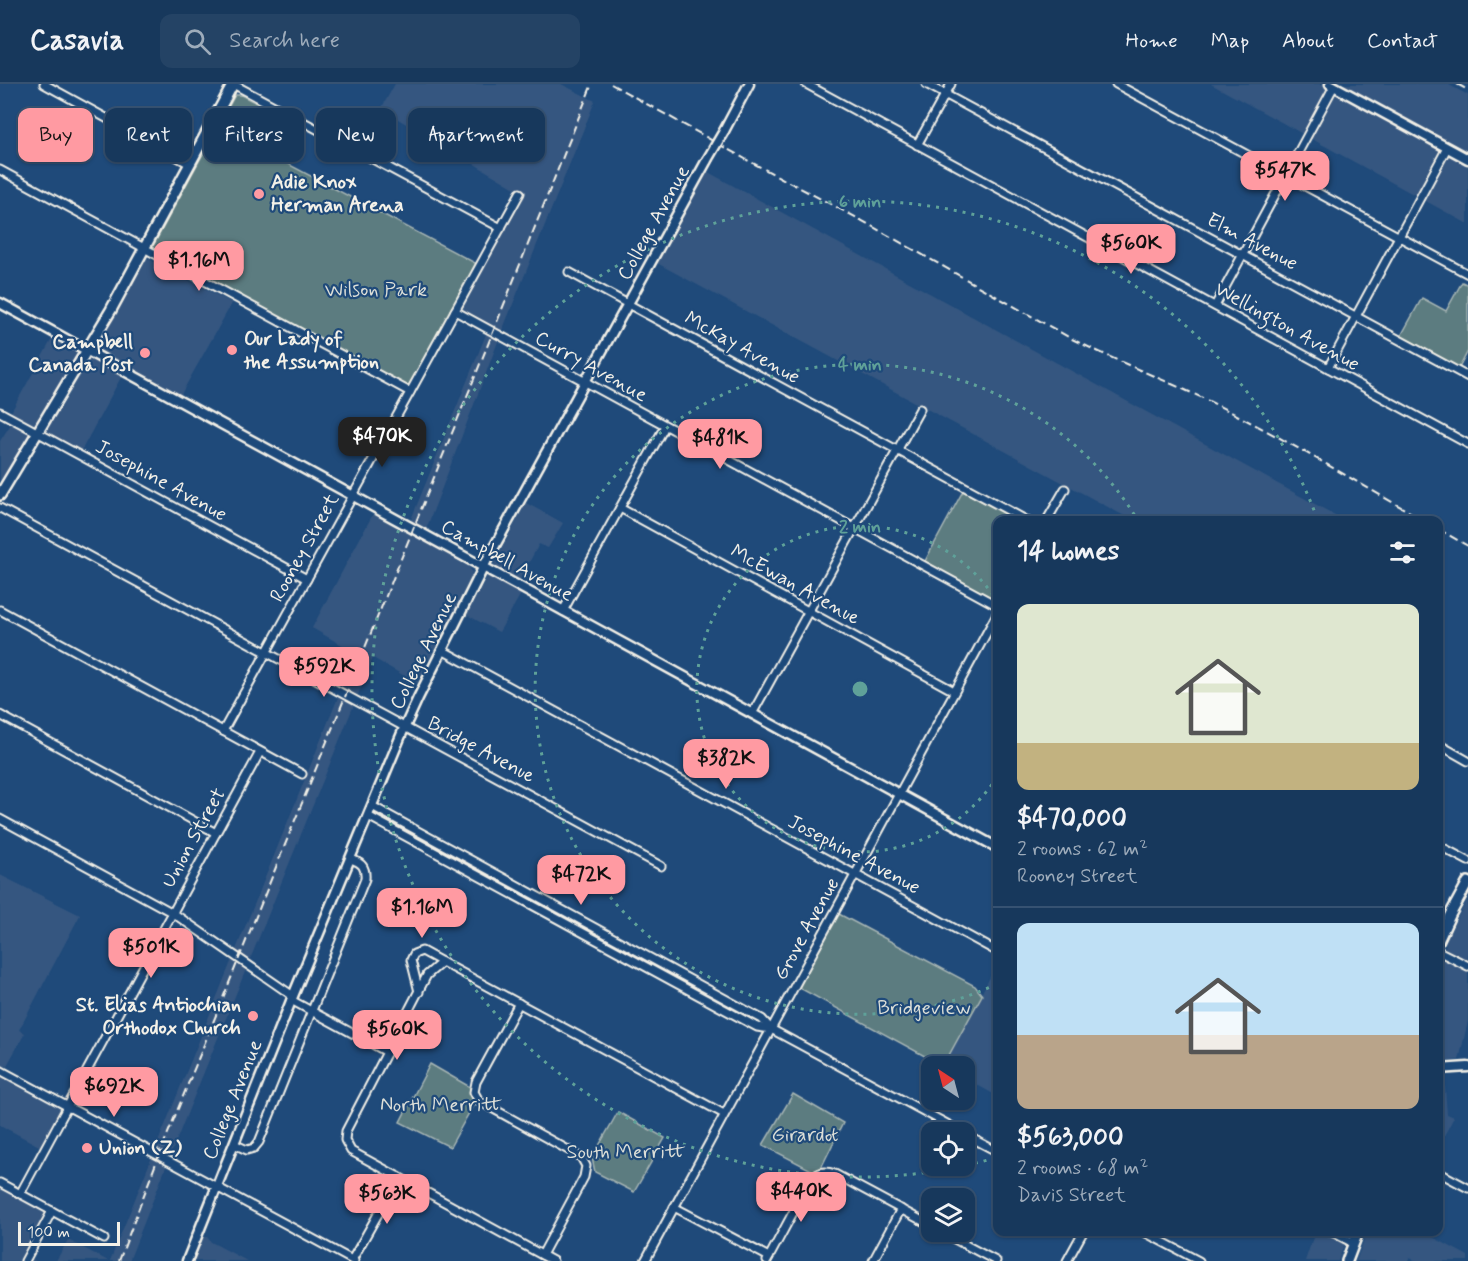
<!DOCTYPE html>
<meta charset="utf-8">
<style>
:root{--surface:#17385c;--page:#244365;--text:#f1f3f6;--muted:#9eacbb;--line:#365272;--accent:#ff9aa2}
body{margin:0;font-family:Mynerve,sans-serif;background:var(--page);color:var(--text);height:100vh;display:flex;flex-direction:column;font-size:22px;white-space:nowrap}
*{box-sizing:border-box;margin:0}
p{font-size:20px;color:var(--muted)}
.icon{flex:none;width:33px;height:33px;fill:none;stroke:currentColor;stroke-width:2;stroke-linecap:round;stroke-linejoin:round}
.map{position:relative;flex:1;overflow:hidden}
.panel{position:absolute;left:993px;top:432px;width:450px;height:720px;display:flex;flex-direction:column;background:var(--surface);border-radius:12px;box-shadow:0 2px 4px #0004,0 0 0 2px var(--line)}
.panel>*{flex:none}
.banner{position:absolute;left:18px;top:24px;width:570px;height:54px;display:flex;gap:12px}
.needle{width:39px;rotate:324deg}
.controls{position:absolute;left:921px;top:972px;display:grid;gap:12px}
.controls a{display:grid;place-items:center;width:54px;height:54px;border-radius:12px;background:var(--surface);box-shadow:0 2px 4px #0004,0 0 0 2px var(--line);font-size:30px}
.scale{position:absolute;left:18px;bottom:15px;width:102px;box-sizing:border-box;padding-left:6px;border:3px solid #f4f1e8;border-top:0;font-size:16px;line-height:21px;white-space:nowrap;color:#f4f1e8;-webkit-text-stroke:4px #1f4a7a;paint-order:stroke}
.price{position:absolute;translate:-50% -51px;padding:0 14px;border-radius:12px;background:var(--accent);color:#111;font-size:20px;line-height:39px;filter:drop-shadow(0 2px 3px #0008)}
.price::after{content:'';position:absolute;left:50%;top:36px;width:18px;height:14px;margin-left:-9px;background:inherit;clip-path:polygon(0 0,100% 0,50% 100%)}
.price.on{background:#222;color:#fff}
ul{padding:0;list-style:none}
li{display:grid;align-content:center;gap:12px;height:318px;padding:0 24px}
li+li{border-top:2px solid var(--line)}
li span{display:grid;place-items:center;height:186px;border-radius:12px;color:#555}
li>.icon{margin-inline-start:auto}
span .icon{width:108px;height:108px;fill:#fffc;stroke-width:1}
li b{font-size:26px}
h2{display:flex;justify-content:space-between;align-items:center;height:72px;padding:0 24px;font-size:26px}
.chip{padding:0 21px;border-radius:12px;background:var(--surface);box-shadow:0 2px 4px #0004,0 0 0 2px var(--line);font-size:21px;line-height:54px}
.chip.on{background:var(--accent);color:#111}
header{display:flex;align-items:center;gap:36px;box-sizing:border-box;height:84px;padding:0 30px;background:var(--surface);border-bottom:2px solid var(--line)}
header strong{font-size:28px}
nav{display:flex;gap:33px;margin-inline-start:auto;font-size:21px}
.search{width:420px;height:54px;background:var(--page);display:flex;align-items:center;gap:15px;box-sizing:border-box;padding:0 21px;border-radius:12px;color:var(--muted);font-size:22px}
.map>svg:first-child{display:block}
.built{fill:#365780}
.green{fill:#5b7b80;stroke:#a8b6b4;stroke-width:1.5}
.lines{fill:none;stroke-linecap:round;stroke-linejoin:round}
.minor-casing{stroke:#f4f1e8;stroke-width:11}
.tertiary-casing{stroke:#f4f1e8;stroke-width:13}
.secondary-casing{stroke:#f4f1e8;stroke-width:14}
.minor{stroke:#1f4a7a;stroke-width:7}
.tertiary{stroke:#1f4a7a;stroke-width:8}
.secondary{stroke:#1f4a7a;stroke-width:9}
.rail{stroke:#f4f1e8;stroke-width:2;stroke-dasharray:9 4.5;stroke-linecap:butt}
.tertiary-bridge-casing{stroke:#f4f1e8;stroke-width:13;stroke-linecap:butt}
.tertiary-bridge{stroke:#1f4a7a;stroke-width:8}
.ring{fill:none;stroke:#5fa199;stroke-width:3;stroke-dasharray:3 6}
.poi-dot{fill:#ff9aa2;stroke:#1f4a7a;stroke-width:2}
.labels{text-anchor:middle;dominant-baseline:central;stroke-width:4.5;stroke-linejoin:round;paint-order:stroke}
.poi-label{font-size:20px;font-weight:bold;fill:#f4f1e8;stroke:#1f4a7a;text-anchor:start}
.street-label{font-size:20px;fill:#f4f1e8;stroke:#1f4a7a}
.park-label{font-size:20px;fill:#dddfd8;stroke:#1f4a7a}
.centre{fill:#5fa199;stroke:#1f4a7a;stroke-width:3}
.ring-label{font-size:18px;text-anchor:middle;font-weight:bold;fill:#5fa199;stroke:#1f4a7a;stroke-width:4.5;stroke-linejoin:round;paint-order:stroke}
</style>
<header>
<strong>Casavia</strong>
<div class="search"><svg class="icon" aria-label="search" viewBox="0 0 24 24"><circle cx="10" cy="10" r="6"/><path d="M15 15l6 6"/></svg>Search here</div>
<nav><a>Home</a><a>Map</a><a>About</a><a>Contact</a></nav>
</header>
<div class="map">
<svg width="1468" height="1177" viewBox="0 0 1468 1177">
<rect width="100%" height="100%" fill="#1f4a7a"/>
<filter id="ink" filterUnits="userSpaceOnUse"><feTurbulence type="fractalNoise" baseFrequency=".0167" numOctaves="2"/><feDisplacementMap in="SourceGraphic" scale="12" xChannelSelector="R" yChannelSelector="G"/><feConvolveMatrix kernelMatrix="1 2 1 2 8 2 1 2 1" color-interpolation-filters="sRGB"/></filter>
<g filter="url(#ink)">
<!-- built -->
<g class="built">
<polygon points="395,0 561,0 595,17 502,247 422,456 469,483 472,488 470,495 417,599 373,574 182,1042 129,1177 110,1177 356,569 312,544 373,430 406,448 489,243 460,227 525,110 381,25"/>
<polygon points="1211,0 1447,0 1468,11 1468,140"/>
<polygon points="708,88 1344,436 1132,436 657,179"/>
<polygon points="147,174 232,219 180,312 126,284 80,369 51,352 48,348 48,342 55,329 60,326"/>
<polygon points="52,255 79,270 23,369 19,371 4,396 4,400 0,407 0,357 11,340 6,337"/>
<polygon points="526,419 563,439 548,464 539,460 519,497 526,501 499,548 467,531"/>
<polygon points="0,791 80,831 19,946 25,949 1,992 62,1026 41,1063 0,1041"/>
<polygon points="1468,815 1468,937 1459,976 1439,978 1438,892 1441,879 1448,851"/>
<polygon points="997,880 997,1012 965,994 964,982 943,982"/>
<polygon points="1444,991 1447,1030 1454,1033 1439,1061 1439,992"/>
<polygon points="0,1102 46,1128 23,1170 36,1177 0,1177"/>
<polygon points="1315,1148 1349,1148 1338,1177 1305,1177"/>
<polygon points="1367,1148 1423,1148 1468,1172 1468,1177 1416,1177 1410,1174 1409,1177 1356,1177"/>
<polygon points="201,1153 207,1153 211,1158 247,1177 192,1177"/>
<polygon points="68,1156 93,1169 108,1177 56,1177"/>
</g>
<!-- green -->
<g class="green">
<polygon points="235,11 241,11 270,26 250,60 477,180 409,303 152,164"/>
<polygon points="1462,198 1468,201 1468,267 1459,284 1401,252 1422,214 1446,227"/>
<polygon points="963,407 1018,436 998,436 998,515 996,516 990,515 924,479"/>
<polygon points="837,829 975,902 982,911 943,982 796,902"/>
<polygon points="430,980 470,1003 472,1012 475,1018 450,1063 400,1038"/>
<polygon points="793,1010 843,1039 821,1084 813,1087 763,1061"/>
<polygon points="618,1028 665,1054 634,1108 595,1088 592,1074"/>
</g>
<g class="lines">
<!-- minor casing -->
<g class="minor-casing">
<g id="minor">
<polyline points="44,0 190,80"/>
<polyline points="233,0 501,144"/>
<polyline points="806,0 1468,360"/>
<polyline points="926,0 1468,293"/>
<polyline points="1116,0 1468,190"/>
<polyline points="917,61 951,0"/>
<polyline points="0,86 410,308"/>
<polyline points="569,188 1026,436"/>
<polyline points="1215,222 1334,2"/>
<polyline points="455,227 998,522"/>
<polyline points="1328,284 1447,64"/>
<polyline points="0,328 307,495"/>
<polyline points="0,424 661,782"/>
<polyline points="620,424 954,607"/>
<polyline points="1047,436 1065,405"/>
<polyline points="0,526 302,690"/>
<polyline points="563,527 665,342"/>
<polyline points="442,566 998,868"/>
<polyline points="752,630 920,325"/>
<polyline points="0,631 216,749"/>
<polyline points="223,647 520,109"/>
<polyline points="1438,660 1468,677"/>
<polyline points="372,722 762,935 771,945 962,1048"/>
<polyline points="368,732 757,943 771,945"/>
<polyline points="0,735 173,829 293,912"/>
<polyline points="1438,761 1468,777"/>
<polyline points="1438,867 1468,882"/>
<polyline points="442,878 724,1030"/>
<polyline points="419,908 411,876 414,870 422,867 442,878 427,891 346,1047 345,1056 351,1067 553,1177"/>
<polyline points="291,916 387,968"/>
<polyline points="519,919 476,998 474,1008 479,1017 581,1073 586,1082 584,1093 542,1171"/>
<polyline points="0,986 354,1177"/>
<polyline points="964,1050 998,1068"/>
<path d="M234 1060 247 1066 254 1064 259 1058 365 795C366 783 362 779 351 775"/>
<polyline points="1438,1088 1468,1104"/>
<polyline points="0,1099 104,1155"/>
<polyline points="20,1110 260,668"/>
<polyline points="674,1123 769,1173"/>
<polyline points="941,1148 996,1177"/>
<polyline points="1144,1148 1199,1177"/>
<polyline points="1332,1148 1353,1159"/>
<polyline points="352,1176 399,1093"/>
<polyline points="25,1177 52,1127"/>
<polyline points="645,1177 998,528"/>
<path d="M767 1177 811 1095C820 1088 823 1086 835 1090L932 1142"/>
<polyline points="873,1177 901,1125"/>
<polyline points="1067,1177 1083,1148"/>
</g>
</g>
<!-- tertiary casing -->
<g class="tertiary-casing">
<g id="tertiary">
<polyline points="1330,0 1468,75"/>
<polyline points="724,47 749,0"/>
<polyline points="0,219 998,764"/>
<polyline points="1438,985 1468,983"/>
<polyline points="187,1177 293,912 402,649 418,614 487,476 707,76"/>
</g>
</g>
<!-- secondary casing -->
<g class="secondary-casing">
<g id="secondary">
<polyline points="0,411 111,226 233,0"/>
<polyline points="1438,857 1450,831 1468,798"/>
<polyline points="1347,1177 1358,1148"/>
</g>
</g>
<!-- minor -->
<use href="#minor" class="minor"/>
<!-- tertiary -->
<use href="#tertiary" class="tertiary"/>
<!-- secondary -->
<use href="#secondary" class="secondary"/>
<!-- rail -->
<g class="rail">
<path d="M611 0 747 76 859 135 1072 255C1120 279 1171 298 1219 322 1289 357 1356 398 1424 436"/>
<polyline points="1457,0 1468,6"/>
<polyline points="1438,445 1468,462"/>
<polyline points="119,1177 156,1079 493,248 592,0"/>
</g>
<!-- tertiary-bridge casing -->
<g class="tertiary-bridge-casing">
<polyline id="tertiary-bridge" points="707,76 724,47"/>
</g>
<!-- tertiary-bridge -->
<use href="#tertiary-bridge" class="tertiary-bridge"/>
</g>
</g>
<!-- distance rings -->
<g class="ring">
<path d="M997 693A163 163 0 1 1 997 517"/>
<path d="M997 900A325 325 0 1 1 1137 435"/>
<path d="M995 1074A488 488 0 1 1 1317 434"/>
</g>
<!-- markers -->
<g class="poi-dot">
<circle cx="259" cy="110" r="6"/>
<circle cx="232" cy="266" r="6"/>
<circle cx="145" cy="269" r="6"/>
<circle cx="253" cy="932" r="6"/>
<circle cx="87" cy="1064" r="6"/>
</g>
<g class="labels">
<!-- poi labels -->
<g class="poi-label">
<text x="271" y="98">Adie Knox<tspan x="271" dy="23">Herman Arena</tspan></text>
<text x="244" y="255">Our Lady of<tspan x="244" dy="23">the Assumption</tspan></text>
<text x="133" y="258" text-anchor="end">Campbell<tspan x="133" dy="23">Canada Post</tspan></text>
<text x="241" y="921" text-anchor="end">St. Elias Antiochian<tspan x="241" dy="23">Orthodox Church</tspan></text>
<text x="99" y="1064">Union (Z)</text>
</g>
<!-- street labels -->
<g class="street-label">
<text transform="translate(654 139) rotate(-61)">College Avenue</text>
<text transform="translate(1252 158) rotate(28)">Elm Avenue</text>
<text transform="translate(1287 243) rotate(29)">Wellington Avenue</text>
<text transform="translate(742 264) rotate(29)">McKay Avenue</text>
<text transform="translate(591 283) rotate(29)">Curry Avenue</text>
<text transform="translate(161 397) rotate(29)">Josephine Avenue</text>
<text transform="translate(305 464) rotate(-61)">Rooney Street</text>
<text transform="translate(507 477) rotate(29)">Campbell Avenue</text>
<text transform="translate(795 501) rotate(29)">McEwan Avenue</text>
<text transform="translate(424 567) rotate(-64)">College Avenue</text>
<text transform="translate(481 666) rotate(28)">Bridge Avenue</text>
<text transform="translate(194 754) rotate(-61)">Union Street</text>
<text transform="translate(854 771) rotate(28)">Josephine Avenue</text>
<text transform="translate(807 845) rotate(-61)">Grove Avenue</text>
<text transform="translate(233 1016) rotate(-68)">College Avenue</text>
</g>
<!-- park labels -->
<g class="park-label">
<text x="376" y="206">Wilson Park</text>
<text x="924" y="924">Bridgeview</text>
<text x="441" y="1021">North Merritt</text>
<text x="805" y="1051">Girardot</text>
<text x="626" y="1068">South Merritt</text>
</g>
</g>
<circle cx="860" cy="605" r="9" class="centre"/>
<g class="ring-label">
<text x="860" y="123">6 min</text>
<text x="860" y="286">4 min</text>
<text x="860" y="448">2 min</text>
</g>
</svg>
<div class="controls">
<a><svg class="needle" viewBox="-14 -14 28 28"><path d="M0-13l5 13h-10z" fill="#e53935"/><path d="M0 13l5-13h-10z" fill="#9eacbb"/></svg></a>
<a><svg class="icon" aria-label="locate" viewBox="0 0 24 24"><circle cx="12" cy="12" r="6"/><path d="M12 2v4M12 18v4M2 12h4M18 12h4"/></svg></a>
<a><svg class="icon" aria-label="layers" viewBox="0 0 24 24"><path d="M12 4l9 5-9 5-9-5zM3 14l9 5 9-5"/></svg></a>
</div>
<div class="scale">100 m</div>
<b class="price" style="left:1285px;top:118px">$547K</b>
<b class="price" style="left:1131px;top:191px">$560K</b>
<b class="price" style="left:199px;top:208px">$1.16M</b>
<b class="price on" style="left:382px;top:384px">$470K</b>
<b class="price" style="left:720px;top:386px">$481K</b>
<b class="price" style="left:324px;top:614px">$592K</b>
<b class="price" style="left:726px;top:706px">$382K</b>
<b class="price" style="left:581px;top:822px">$472K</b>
<b class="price" style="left:422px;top:855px">$1.16M</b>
<b class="price" style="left:151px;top:895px">$501K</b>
<b class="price" style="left:397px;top:977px">$560K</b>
<b class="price" style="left:114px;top:1034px">$692K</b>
<b class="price" style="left:801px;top:1139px">$440K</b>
<b class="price" style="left:387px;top:1141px">$563K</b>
<div class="banner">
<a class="chip on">Buy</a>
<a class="chip">Rent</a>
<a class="chip">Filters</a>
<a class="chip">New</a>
<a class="chip">Apartment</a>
</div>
<section class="panel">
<h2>14 homes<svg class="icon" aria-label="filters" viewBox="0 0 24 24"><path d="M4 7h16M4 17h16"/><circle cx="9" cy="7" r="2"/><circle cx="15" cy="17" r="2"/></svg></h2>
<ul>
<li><span style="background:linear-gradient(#dfe7d0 75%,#c2b280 0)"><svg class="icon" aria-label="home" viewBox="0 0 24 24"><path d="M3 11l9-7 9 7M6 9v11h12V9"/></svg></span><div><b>$470,000</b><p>2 rooms · 62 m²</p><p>Rooney Street</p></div></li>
<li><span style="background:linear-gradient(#bfe0f5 60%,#b9a48a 0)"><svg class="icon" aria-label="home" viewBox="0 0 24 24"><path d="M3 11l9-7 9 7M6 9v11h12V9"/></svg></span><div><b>$563,000</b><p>2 rooms · 68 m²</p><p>Davis Street</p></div></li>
</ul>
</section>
</div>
